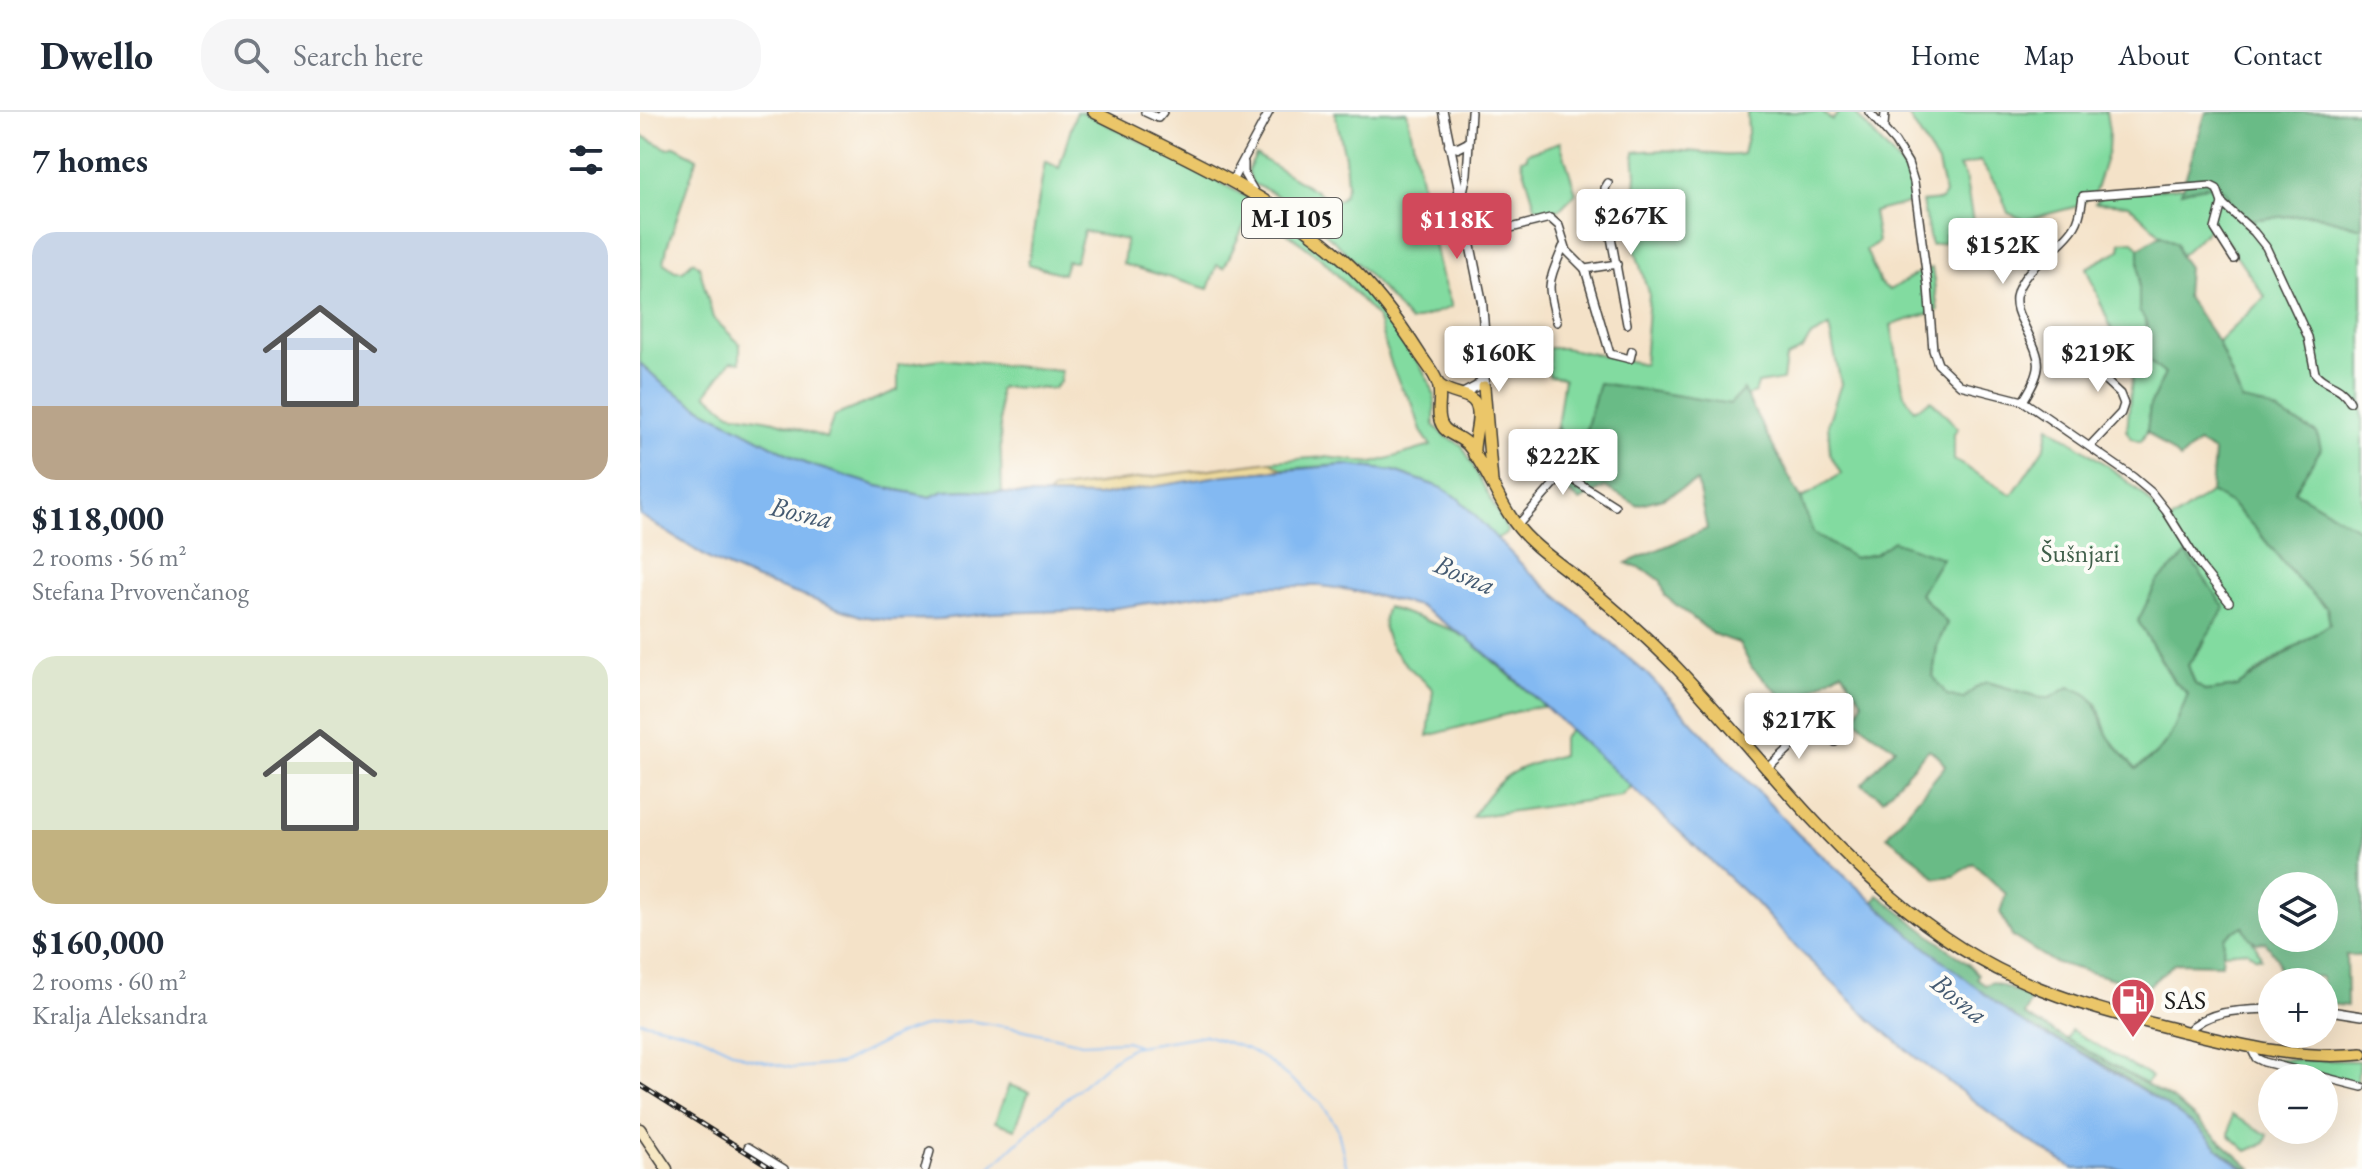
<!DOCTYPE html>
<meta charset="utf-8">
<style>
:root{--surface:#fff;--page:#f6f6f7;--text:#1f2937;--muted:#747a83;--line:#e0e1e3;--accent:#d1495b}
body{margin:0;font-family:"EB Garamond",serif;background:var(--page);color:var(--text);height:100vh;display:flex;flex-direction:column;font-size:30px;white-space:nowrap}
*{box-sizing:border-box;margin:0}
p{font-size:26px;color:var(--muted)}
.icon{flex:none;width:44px;height:44px;fill:none;stroke:currentColor;stroke-width:2;stroke-linecap:round;stroke-linejoin:round}
.map{position:relative;flex:1;overflow:hidden}
.sheet{display:flex;flex-direction:column;background:var(--surface);width:640px}
.sheet>*{flex:none}
.tools{position:absolute;left:1618px;top:760px;display:grid;gap:16px}
.tools a{display:grid;place-items:center;width:80px;height:80px;border-radius:50%;background:var(--surface);box-shadow:0 8px 32px #0002;font-size:40px}
.price{position:absolute;translate:-50% -68px;padding:0 18px;border-radius:8px;background:#fff;color:#222;font-size:26px;line-height:52px;filter:drop-shadow(0 2px 4px #0008)}
.price::after{content:'';position:absolute;left:50%;top:48px;width:24px;height:18px;margin-left:-12px;background:inherit;clip-path:polygon(0 0,100% 0,50% 100%)}
.price.selected{background:var(--accent);color:#fff}
ul{padding:0;list-style:none}
li{display:grid;align-content:center;gap:16px;height:424px;padding:0 32px}
li span{display:grid;place-items:center;height:248px;border-radius:24px;color:#555}
li>.icon{margin-inline-start:auto}
span .icon{width:144px;height:144px;fill:#fffc;stroke-width:1}
li b{font-size:34px}
h2{display:flex;justify-content:space-between;align-items:center;height:96px;padding:0 32px;font-size:34px}
header{display:flex;align-items:center;gap:48px;box-sizing:border-box;height:112px;padding:0 40px;background:var(--surface);border-bottom:2px solid var(--line)}
header strong{font-size:38px}
nav{display:flex;gap:44px;margin-inline-start:auto;font-size:28px}
.search{width:560px;height:72px;background:var(--page);display:flex;align-items:center;gap:20px;box-sizing:border-box;padding:0 28px;border-radius:32px;color:var(--muted);font-size:30px}
main{display:flex;flex:1;min-height:0}
.map>svg:first-child{display:block}
.green{fill:#82dba0;stroke:#4f7c5e;stroke-width:2}
.forest{fill:#69bb86;stroke:#426c51;stroke-width:2;fill-rule:evenodd}
.sand{fill:#eeda9e;stroke:#857b5d;stroke-width:2}
.water{fill:#83b9f2;stroke:#506a87;stroke-width:2}
.lines{fill:none;stroke-linecap:round;stroke-linejoin:round}
.stream{stroke:#83b9f2;stroke-width:2}
.minor-casing{stroke:#3c3a36;stroke-width:10}
.tertiary-casing{stroke:#3c3a36;stroke-width:11}
.secondary-casing{stroke:#3c3a36;stroke-width:13}
.primary-casing{stroke:#3c3a36;stroke-width:14}
.minor{stroke:#fff;stroke-width:7}
.tertiary{stroke:#fff;stroke-width:8}
.secondary{stroke:#f7e8c3;stroke-width:10}
.primary{stroke:#ebc669;stroke-width:11}
.rail-casing{stroke:#1c1c1c;stroke-width:5}
.rail{stroke:#fdfcf7;stroke-width:2;stroke-dasharray:6;stroke-linecap:butt}
.labels{text-anchor:middle;dominant-baseline:central;stroke-width:8;stroke-linejoin:round;paint-order:stroke}
.shield{fill:#fdfcf7;stroke:#605f5e;stroke-width:2}
.shield-label{font-size:24px;font-weight:bold;fill:#1c1c1c}
.park-label{font-size:26px;fill:#405f4a;stroke:#fdfcf7}
.poi-label{font-size:26px;fill:#1c1c1c;stroke:#fdfcf7;text-anchor:start}
.water-label{font-size:28px;font-style:italic;fill:#455b72;stroke:#fdfcf7}
</style>
<header>
<strong>Dwello</strong>
<div class="search"><svg class="icon" aria-label="search" viewBox="0 0 24 24"><circle cx="10" cy="10" r="6"/><path d="M15 15l6 6"/></svg>Search here</div>
<nav><a>Home</a><a>Map</a><a>About</a><a>Contact</a></nav>
</header>
<main>
<section class="sheet">
<h2>7 homes<svg class="icon" aria-label="filters" viewBox="0 0 24 24"><path d="M4 7h16M4 17h16"/><circle cx="9" cy="7" r="2"/><circle cx="15" cy="17" r="2"/></svg></h2>
<ul>
<li><span style="background:linear-gradient(#c9d6e8 70%,#b9a48a 0)"><svg class="icon" aria-label="home" viewBox="0 0 24 24"><path d="M3 11l9-7 9 7M6 9v11h12V9"/></svg></span><div><b>$118,000</b><p>2 rooms · 56 m²</p><p>Stefana Prvovenčanog</p></div></li>
<li><span style="background:linear-gradient(#dfe7d0 70%,#c2b280 0)"><svg class="icon" aria-label="home" viewBox="0 0 24 24"><path d="M3 11l9-7 9 7M6 9v11h12V9"/></svg></span><div><b>$160,000</b><p>2 rooms · 60 m²</p><p>Kralja Aleksandra</p></div></li>
</ul>
</section>
<div class="map">
<svg width="1722" height="1057" viewBox="0 0 1722 1057">
<rect width="100%" height="100%" fill="#fdfcf7"/>
<filter id="ink" filterUnits="userSpaceOnUse"><feTurbulence type="fractalNoise" baseFrequency=".0125" numOctaves="2"/><feDisplacementMap in="SourceGraphic" scale="16" xChannelSelector="R" yChannelSelector="G"/><feConvolveMatrix kernelMatrix="1 2 1 2 8 2 1 2 1" color-interpolation-filters="sRGB"/></filter>
<filter id="wash" filterUnits="userSpaceOnUse"><feTurbulence type="fractalNoise" baseFrequency=".006" numOctaves="4" result="noise"/><feDisplacementMap in="SourceGraphic" scale="32" xChannelSelector="R" yChannelSelector="G"/><feGaussianBlur stdDeviation="1.8" result="paint"/><feColorMatrix in="noise" values="0 0 0 0 0 0 0 0 0 0 0 0 0 0 0 0 0 1.4 0 .05"/><feComposite in="paint" operator="in"/></filter>
<g filter="url(#wash)">
<rect width="100%" height="100%" fill="#f4e2c8"/>
<!-- green -->
<g class="green">
<path d="M436 0H443C561 62 704 117 772 240 779 253 791 268 794 283 796 293 794 303 794 313L805 324 822 333 868 420 856 427 819 387 802 376 754 359 705 353 642 357 630 349 686 345 733 351 791 334 781 319 772 290 762 277 752 255 737 205 684 149 650 123 610 101 584 156 577 153 568 177 483 152 486 128 444 119 435 150 427 149 423 162 388 152 405 49 419 56Z"/>
<path d="M695 0H767L800 160 812 195 770 210C736 169 702 133 660 100 645 89 630 77 612 72L608 58 616 43 686 85 699 88 704 83 707 73 705 45Z"/>
<path d="M1107 0H1182L1192 8 1200 0H1214L1265 58 1270 70 1272 90 1233 100 1238 130 1226 138 1240 171 1250 178 1278 161 1292 156 1298 199 1251 213 1264 282 1274 298 1291 288 1318 316 1314 322V348L1372 383 1405 334 1409 314 1468 354 1504 383 1528 411 1571 380 1591 392 1615 416 1656 466 1687 496 1690 512 1631 550 1597 575 1566 579 1555 572 1548 553 1565 530 1518 470 1498 509 1533 568 1548 582C1532 621 1532 633 1495 657L1468 625 1457 592 1429 575 1410 586H1402L1348 570 1338 574 1323 587 1307 584 1293 565 1297 534 1307 511 1280 482 1301 447 1235 442 1214 446 1173 421 1161 387 1201 362 1190 342 1188 311 1201 272 1189 215 1170 225 1163 237 1146 246 1143 268 1118 272 1115 281 1106 284 1104 279 1090 292 959 272 946 318 923 325 917 315 924 266 909 264V236H924L1004 252 1009 183 992 128 996 62 994 40C1016 37 1037 38 1059 40 1075 42 1087 45 1103 42L1108 21Z"/>
<polygon points="1266,0 1466,0 1469,19 1468,39 1455,80 1438,94 1385,108 1368,101 1360,79 1340,49 1319,55 1325,64 1334,116 1331,123 1305,123 1304,131 1291,133 1282,90 1301,88 1305,82 1298,52"/>
<polygon points="0,23 28,37 35,34 57,46 27,135 24,151 35,159 43,159 53,149 59,154 73,206 100,232 100,250 91,249 66,282 90,301 135,309 186,326 194,304 258,278 258,253 302,247 421,259 420,270 413,277 363,275 359,278 362,381 329,378 303,379 291,385 238,374 167,352 57,294 23,272 0,251"/>
<polygon points="920,30 936,81 921,96 898,104 881,47 887,46 887,41"/>
<polygon points="1570,72 1582,76 1608,108 1671,102 1722,116 1722,419 1653,378 1680,338 1626,294 1602,290 1578,230 1625,185 1581,121 1570,116 1540,144 1536,131 1521,123 1489,93 1455,91 1462,83"/>
<path d="M1493 129 1499 136C1498 174 1507 210 1508 248L1525 262 1510 293 1507 319 1501 330 1491 326 1487 318 1492 266 1446 156 1480 138 1481 130Z"/>
<path d="M747 495 810 517 827 526 905 595 890 596 788 624 793 577C770 556 732 530 747 495Z"/>
<path d="M930 618 991 674 981 684 832 705C862 660 871 658 922 643V627Z"/>
<path d="M1603 814C1610 826 1617 832 1621 846L1615 845 1607 839 1583 841 1584 825Z"/>
<polygon points="1431,918 1511,965 1506,972 1427,927"/>
<polygon points="1631,947 1719,949 1717,972 1637,950"/>
<polygon points="369,973 389,980 375,1017 355,1010"/>
<polygon points="1592,1003 1628,1023 1625,1031 1607,1039 1589,1023"/>
</g>
<!-- forest -->
<g class="forest">
<path d="M1566 0H1722V116L1671 102 1608 108 1592 95C1588 66 1562 74 1541 80Z"/>
<path d="M1521 123 1536 131 1540 144 1548 155 1546 184 1578 230 1602 289 1626 294 1677 321 1681 337 1654 379 1722 419V844L1706 843 1707 894 1687 892 1681 865 1640 862 1637 846 1625 830 1617 831 1609 825 1603 814 1584 825 1582 852 1535 851 1506 876 1413 850 1372 824 1360 800 1366 782 1333 751 1315 764 1295 766 1278 748 1247 724 1305 654 1299 645 1289 637 1243 687 1222 672 1255 636 1229 619 1216 607 1222 589 1202 559 1149 591 1112 556 1099 531 1073 522 1025 484 1021 469 1010 461 986 451 1067 417 1057 369 1023 386 997 393 965 375 940 389 899 360 895 345 917 315 923 325 946 318 959 271 1090 292 1103 278 1161 387 1173 421 1214 446 1235 442 1253 429 1302 446 1280 482 1307 511 1297 534 1293 564 1307 583 1323 587 1338 574 1347 570 1402 586H1410L1429 575C1466 585 1454 604 1470 627 1478 638 1487 647 1496 657 1532 633 1532 621 1548 582L1533 568 1498 509 1517 470 1547 442 1585 496 1548 553 1555 572 1566 579 1597 575 1690 512 1687 496 1656 466 1615 416 1591 392 1571 380 1574 340 1558 331 1540 347 1507 319 1510 293 1525 262 1508 248 1507 210 1499 199V136ZM1632 774H1684V826H1632Z"/>
<path d="M1238 783 1328 852 1338 862 1337 867 1345 873 1353 870 1392 886 1384 903 1535 989 1612 1057C1595 1057 1557 1015 1540 1003 1507 980 1472 956 1436 937 1416 927 1396 919 1376 906 1325 873 1279 831 1234 790Z"/>
</g>
<!-- sand -->
<polygon class="sand" points="630,349 642,357 457,384 408,383 413,378"/>
<!-- water -->
<polygon class="water" points="0,251 23,272 57,294 167,352 238,374 291,385 303,379 329,378 386,383 457,384 585,363 705,353 754,359 802,376 819,387 888,459 1007,562 1158,722 1273,825 1375,906 1408,925 1434,936 1523,991 1558,1016 1586,1044 1605,1057 1434,1057 1377,1021 1275,945 1231,908 1156,835 1114,789 870,562 827,526 779,494 710,478 681,474 621,474 462,498 352,501 300,507 248,508 220,504 117,468 71,448 0,403"/>
<g class="lines">
<!-- stream -->
<g class="stream">
<polyline points="0,909 56,922 105,945 152,956 200,952 258,923 280,915 311,910 331,909 380,917 442,931 486,929 497,933"/>
<polyline points="349,1057 405,1005 472,948 492,935 565,923 608,937 628,949 681,991 697,1015 707,1057"/>
</g>
</g>
</g>
<g filter="url(#ink)">
<g class="lines">
<!-- minor casing -->
<g class="minor-casing">
<g id="minor">
<polyline points="505,0 518,6 523,0"/>
<polyline points="1229,0 1255,30 1268,51 1274,70 1288,174 1293,238 1298,252 1320,273 1383,289 1493,365 1511,380 1526,399 1561,455 1589,490"/>
<polyline points="1244,15 1245,0"/>
<polyline points="604,51 604,62 614,79"/>
<polyline points="592,69 629,0"/>
<polyline points="968,71 965,76 971,125 987,212"/>
<polyline points="821,89 827,62 831,0"/>
<path d="M1582 91 1614 120 1626 135 1668 225 1675 261C1687 275 1701 272 1710 290"/>
<polyline points="828,127 910,106 919,114 927,139 945,157 977,152"/>
<polyline points="945,157 970,242 990,247 992,239"/>
<path d="M917 210C906 171 908 172 923 135"/>
<polyline points="1434,230 1450,254 1480,282 1484,292 1481,301 1450,334"/>
<path d="M1383 289C1407 252 1400 247 1382 209 1378 202 1375 194 1376 185 1382 154 1420 139 1435 114 1441 104 1441 95 1443 84L1571 74 1577 77 1582 91 1575 117 1594 147"/>
<polyline points="877,414 922,363 926,363 975,394"/>
<polyline points="1126,658 1172,615 1166,596 1172,587 1181,587 1188,595 1191,605 1195,630"/>
<polyline points="1684,898 1722,904"/>
<path d="M1547 920C1568 897 1603 898 1632 897"/>
<polyline points="1611,936 1616,946 1624,950 1722,975"/>
<polyline points="108,1035 144,1057"/>
<polyline points="285,1057 290,1039"/>
</g>
</g>
<!-- tertiary casing -->
<g class="tertiary-casing">
<g id="tertiary">
<polyline points="803,0 842,190 846,242 844,280"/>
<polyline points="809,33 818,36 828,31"/>
<polyline points="820,283 837,274 845,263"/>
</g>
</g>
<!-- secondary casing -->
<g class="secondary-casing">
<polyline id="secondary" points="0,1017 27,1057"/>
</g>
<!-- primary casing -->
<g class="primary-casing">
<g id="primary">
<path d="M454 0C541 44 630 81 703 147 734 175 759 209 781 244 787 253 795 262 798 272 803 285 795 301 802 313 807 323 820 324 828 333 847 356 857 387 875 411 891 433 916 449 937 466 971 494 1005 523 1036 555 1142 666 1231 800 1376 866 1429 891 1486 905 1542 919 1603 934 1659 948 1722 942"/>
<path d="M799 273C811 282 821 281 830 286 847 296 832 325 834 343"/>
<polyline points="844,275 852,370"/>
</g>
</g>
<!-- minor -->
<use href="#minor" class="minor"/>
<!-- tertiary -->
<use href="#tertiary" class="tertiary"/>
<!-- secondary -->
<use href="#secondary" class="secondary"/>
<!-- primary -->
<use href="#primary" class="primary"/>
<!-- rail casing -->
<g class="rail-casing">
<polyline id="rail" points="0,973 133,1057"/>
</g>
<!-- rail -->
<use href="#rail" class="rail"/>
</g>
</g>
<!-- icons -->
<defs>
<g id="fuel-pin" transform="scale(2.3)"><path d="M0 17L-7.5 6A9.5 9.5 0 1 1 7.5 6Z" fill="#d1495b" stroke="#fdfcf7"/><path d="M-5.5-6h7V0h2V4h1.3V-2.5L3-4.5l.8-.8L6-3V5H2.5V1h-1V6h-7ZM-4.2-4.7v3.2H.2V-4.7Z" fill="#fff"/></g>
</defs>
<g fill-rule="evenodd">
<use href="#fuel-pin" x="1493" y="888"/>
</g>
<g class="labels">
<!-- shield labels -->
<rect class="shield" x="602" y="86" width="100" height="40" rx="6"/>
<g class="shield-label">
<text x="652" y="106">M-I 105</text>
</g>
<!-- park labels -->
<g class="park-label">
<text x="1440" y="441">Šušnjari</text>
</g>
<!-- poi labels -->
<g class="poi-label">
<text x="1524" y="888">SAS</text>
</g>
<!-- water labels -->
<g class="water-label">
<text transform="translate(162 400) rotate(13)">Bosna</text>
<text transform="translate(825 462) rotate(23)">Bosna</text>
<text transform="translate(1320 886) rotate(39)">Bosna</text>
</g>
</g>
</svg>
<div class="tools">
<a><svg class="icon" aria-label="layers" viewBox="0 0 24 24"><path d="M12 4l9 5-9 5-9-5zM3 14l9 5 9-5"/></svg></a>
<a>+</a>
<a>−</a>
</div>
<b class="price" style="left:991px;top:145px">$267K</b>
<b class="price selected" style="left:817px;top:149px">$118K</b>
<b class="price" style="left:1363px;top:174px">$152K</b>
<b class="price" style="left:859px;top:282px">$160K</b>
<b class="price" style="left:1458px;top:282px">$219K</b>
<b class="price" style="left:923px;top:385px">$222K</b>
<b class="price" style="left:1159px;top:649px">$217K</b>
</div>
</main>
